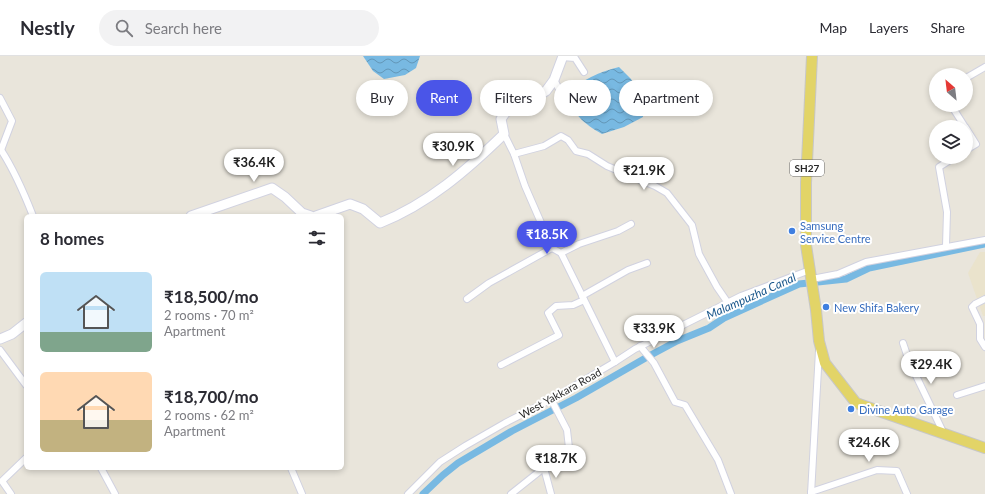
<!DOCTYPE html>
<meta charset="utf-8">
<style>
:root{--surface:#fff;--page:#f2f2f3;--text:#2b2b33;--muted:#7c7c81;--line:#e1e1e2;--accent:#4a55e8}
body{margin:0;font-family:Lato,sans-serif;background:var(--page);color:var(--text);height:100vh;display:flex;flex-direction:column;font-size:15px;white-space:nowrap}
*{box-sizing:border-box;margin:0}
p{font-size:13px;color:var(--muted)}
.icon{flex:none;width:22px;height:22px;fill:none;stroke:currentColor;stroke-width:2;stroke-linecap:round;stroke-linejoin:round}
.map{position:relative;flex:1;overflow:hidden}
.panel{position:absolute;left:24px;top:158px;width:320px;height:256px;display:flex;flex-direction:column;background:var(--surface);border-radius:6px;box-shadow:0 2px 6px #0003}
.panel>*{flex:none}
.guide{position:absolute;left:356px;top:24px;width:380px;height:36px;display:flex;gap:8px}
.needle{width:26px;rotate:332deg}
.buttons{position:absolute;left:929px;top:12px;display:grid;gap:8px}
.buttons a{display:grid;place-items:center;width:44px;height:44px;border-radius:50%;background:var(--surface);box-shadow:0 2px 6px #0003;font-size:20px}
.price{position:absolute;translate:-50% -34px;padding:0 9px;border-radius:14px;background:#fff;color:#222;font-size:13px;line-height:26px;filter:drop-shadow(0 1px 2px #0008)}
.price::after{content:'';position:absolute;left:50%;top:24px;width:12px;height:9px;margin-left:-6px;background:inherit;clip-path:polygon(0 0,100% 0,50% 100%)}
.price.active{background:var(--accent);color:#fff}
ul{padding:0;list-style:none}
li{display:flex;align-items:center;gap:12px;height:100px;padding:0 16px}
li span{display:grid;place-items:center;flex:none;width:112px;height:80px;border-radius:6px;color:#555}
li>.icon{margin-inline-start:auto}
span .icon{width:48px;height:48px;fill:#fffc;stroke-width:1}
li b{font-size:17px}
h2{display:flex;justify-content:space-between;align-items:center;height:48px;padding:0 16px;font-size:17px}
.chip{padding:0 14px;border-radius:18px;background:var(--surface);box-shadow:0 2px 6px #0003;font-size:14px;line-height:36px}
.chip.active{background:var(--accent);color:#fff}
header{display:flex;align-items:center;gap:24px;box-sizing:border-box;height:56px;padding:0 20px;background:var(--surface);border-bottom:1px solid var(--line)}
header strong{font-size:19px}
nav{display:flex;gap:22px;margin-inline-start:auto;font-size:14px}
.search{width:280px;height:36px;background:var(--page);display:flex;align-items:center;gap:10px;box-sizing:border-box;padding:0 14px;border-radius:22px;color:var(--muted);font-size:15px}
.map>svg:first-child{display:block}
.education{fill:#eae3cc}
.water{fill:url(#water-waves)}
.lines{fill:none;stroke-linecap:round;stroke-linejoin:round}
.canal{stroke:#78b9e2;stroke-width:7}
.street-casing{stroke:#d1d2e0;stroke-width:8}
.secondary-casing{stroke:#d1d2e0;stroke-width:11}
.primary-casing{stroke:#c7c7c7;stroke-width:12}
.street{stroke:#fff;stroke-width:6}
.secondary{stroke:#fff;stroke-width:9}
.primary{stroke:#e2d467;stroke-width:10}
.shop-dot{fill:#3f7fe0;stroke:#fff;stroke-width:1.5}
.labels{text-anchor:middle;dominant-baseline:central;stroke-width:4;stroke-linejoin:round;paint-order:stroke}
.shield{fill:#fff;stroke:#686868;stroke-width:1}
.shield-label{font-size:10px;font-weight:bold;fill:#282828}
.shop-label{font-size:11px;fill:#366cbe;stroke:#fff;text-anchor:start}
.street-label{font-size:11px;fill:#282828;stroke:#fff}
.water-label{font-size:12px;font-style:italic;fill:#1a578b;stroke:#fff}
</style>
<header>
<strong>Nestly</strong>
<div class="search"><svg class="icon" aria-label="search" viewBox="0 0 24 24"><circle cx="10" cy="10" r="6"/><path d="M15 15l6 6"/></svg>Search here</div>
<nav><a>Map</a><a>Layers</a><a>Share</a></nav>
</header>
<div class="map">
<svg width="985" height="438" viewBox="0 0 985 438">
<defs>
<pattern id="water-waves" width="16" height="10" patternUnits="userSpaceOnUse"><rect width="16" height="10" fill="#78b9e2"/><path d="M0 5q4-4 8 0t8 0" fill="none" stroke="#6296b7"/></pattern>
</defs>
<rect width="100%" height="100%" fill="#e9e5db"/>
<!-- education -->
<polygon class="education" points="980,196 985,196 985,260 983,260 968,217"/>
<!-- water -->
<g class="water">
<polygon points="363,0 420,0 416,12 405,19 384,23 373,15"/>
<path d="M619 11 631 23 644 44 643 61 624 71 602 78C584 68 571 57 568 37 583 23 599 16 619 11Z"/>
</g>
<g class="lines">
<!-- canal -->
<polyline class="canal" points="423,438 443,419 458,407 512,375 576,342 649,300 677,285 709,272 724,262 799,228 846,223 869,212 985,188"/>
<!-- street casing -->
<g class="street-casing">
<g id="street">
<polyline points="562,1 575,2 584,16"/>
<polyline points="966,22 985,11"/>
<polyline points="554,24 564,42"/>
<polyline points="0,42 12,65 1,94"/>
<polyline points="951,49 965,71"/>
<polyline points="966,72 976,88 966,94"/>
<polyline points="504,78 514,98 525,130 552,192 561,197 615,306"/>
<path d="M0 94H1C14 114 24 137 33 160"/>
<polyline points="514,98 544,90 561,80 568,84 576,95 588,98 607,110 655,130 667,137 692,169 699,198 717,231 728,247"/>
<polyline points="946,190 947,156 939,111 955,101"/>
<polyline points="561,197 579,188 618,175 631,168"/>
<polyline points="812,223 838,218 866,206 985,184"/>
<polyline points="582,240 628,214 647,207"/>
<polyline points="467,243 489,227 552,192"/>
<polyline points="985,243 975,248 972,251 980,268 980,283 985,291"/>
<polyline points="903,287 909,305 944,378"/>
<polyline points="640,290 654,307 675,346 685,349 718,404 731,438"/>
<polyline points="0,294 26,329"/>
<polyline points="501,309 559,279 548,257 556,250 573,249 584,244"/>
<polyline points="957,339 985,330"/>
<polyline points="101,412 115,438"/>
<polyline points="291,412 302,438"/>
<polyline points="544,412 551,438"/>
<polyline points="811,436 877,414 897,415 907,438"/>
<polyline points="11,438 2,425 26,402"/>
<polyline points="408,438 440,406 465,390 505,367 554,342 615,306 635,293 741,240 810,214"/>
<polyline points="511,438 569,392 567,374 551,343"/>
<polyline points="811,438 819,295"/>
</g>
</g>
<!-- secondary casing -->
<g class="secondary-casing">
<g id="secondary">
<polyline points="191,160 272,132 285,141 302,157 311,160"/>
<path d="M316 160 350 148 363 153 380 167C428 148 467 114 504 78L501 63 506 56 533 43 546 35 554 24 563 0"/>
<polyline points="0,283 12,278 26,267"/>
</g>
</g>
<!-- primary casing -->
<g class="primary-casing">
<polyline id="primary" points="812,0 806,127 806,189 816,254 819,285 825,307 856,347 985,392"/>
</g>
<!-- street -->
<use href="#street" class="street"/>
<!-- secondary -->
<use href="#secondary" class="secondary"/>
<!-- primary -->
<use href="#primary" class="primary"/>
</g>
<!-- markers -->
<g class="shop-dot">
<circle cx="792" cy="175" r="4"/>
<circle cx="826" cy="251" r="4"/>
<circle cx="851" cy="353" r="4"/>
</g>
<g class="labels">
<!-- shield labels -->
<rect class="shield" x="790" y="104" width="34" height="16" rx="3"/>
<g class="shield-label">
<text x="807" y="112">SH27</text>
</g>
<!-- shop labels -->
<g class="shop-label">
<text x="800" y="169">Samsung<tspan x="800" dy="13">Service Centre</tspan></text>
<text x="834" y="251">New Shifa Bakery</text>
<text x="859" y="353">Divine Auto Garage</text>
</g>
<!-- street labels -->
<g class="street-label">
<text transform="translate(560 337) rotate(-29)">West Yakkara Road</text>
</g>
<!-- water labels -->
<g class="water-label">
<text transform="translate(751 240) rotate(-24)">Malampuzha Canal</text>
</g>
</g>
</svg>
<div class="buttons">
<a><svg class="needle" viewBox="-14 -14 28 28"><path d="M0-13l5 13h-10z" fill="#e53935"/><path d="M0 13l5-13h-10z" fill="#7c7c81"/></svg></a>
<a><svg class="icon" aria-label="layers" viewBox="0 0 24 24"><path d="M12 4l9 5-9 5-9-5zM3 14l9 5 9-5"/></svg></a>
</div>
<b class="price" style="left:453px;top:111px">₹30.9K</b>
<b class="price" style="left:254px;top:127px">₹36.4K</b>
<b class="price" style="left:644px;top:135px">₹21.9K</b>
<b class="price active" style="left:547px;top:199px">₹18.5K</b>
<b class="price" style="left:654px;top:293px">₹33.9K</b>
<b class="price" style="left:931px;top:329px">₹29.4K</b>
<b class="price" style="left:869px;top:407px">₹24.6K</b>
<b class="price" style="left:556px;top:423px">₹18.7K</b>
<div class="guide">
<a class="chip">Buy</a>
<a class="chip active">Rent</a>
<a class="chip">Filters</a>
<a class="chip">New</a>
<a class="chip">Apartment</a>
</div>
<section class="panel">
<h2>8 homes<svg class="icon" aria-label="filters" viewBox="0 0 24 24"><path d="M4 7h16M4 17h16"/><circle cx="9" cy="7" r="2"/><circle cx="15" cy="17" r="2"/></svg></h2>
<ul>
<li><span style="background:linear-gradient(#bfe0f5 75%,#7fa58c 0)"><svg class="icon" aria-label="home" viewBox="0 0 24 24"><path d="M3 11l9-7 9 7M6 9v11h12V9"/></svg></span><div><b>₹18,500/mo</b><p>2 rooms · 70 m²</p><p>Apartment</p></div></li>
<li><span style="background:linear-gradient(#ffd9b3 60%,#c2b280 0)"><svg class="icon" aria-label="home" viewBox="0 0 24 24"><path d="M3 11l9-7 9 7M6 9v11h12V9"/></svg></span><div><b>₹18,700/mo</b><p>2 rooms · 62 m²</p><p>Apartment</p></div></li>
</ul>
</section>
</div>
